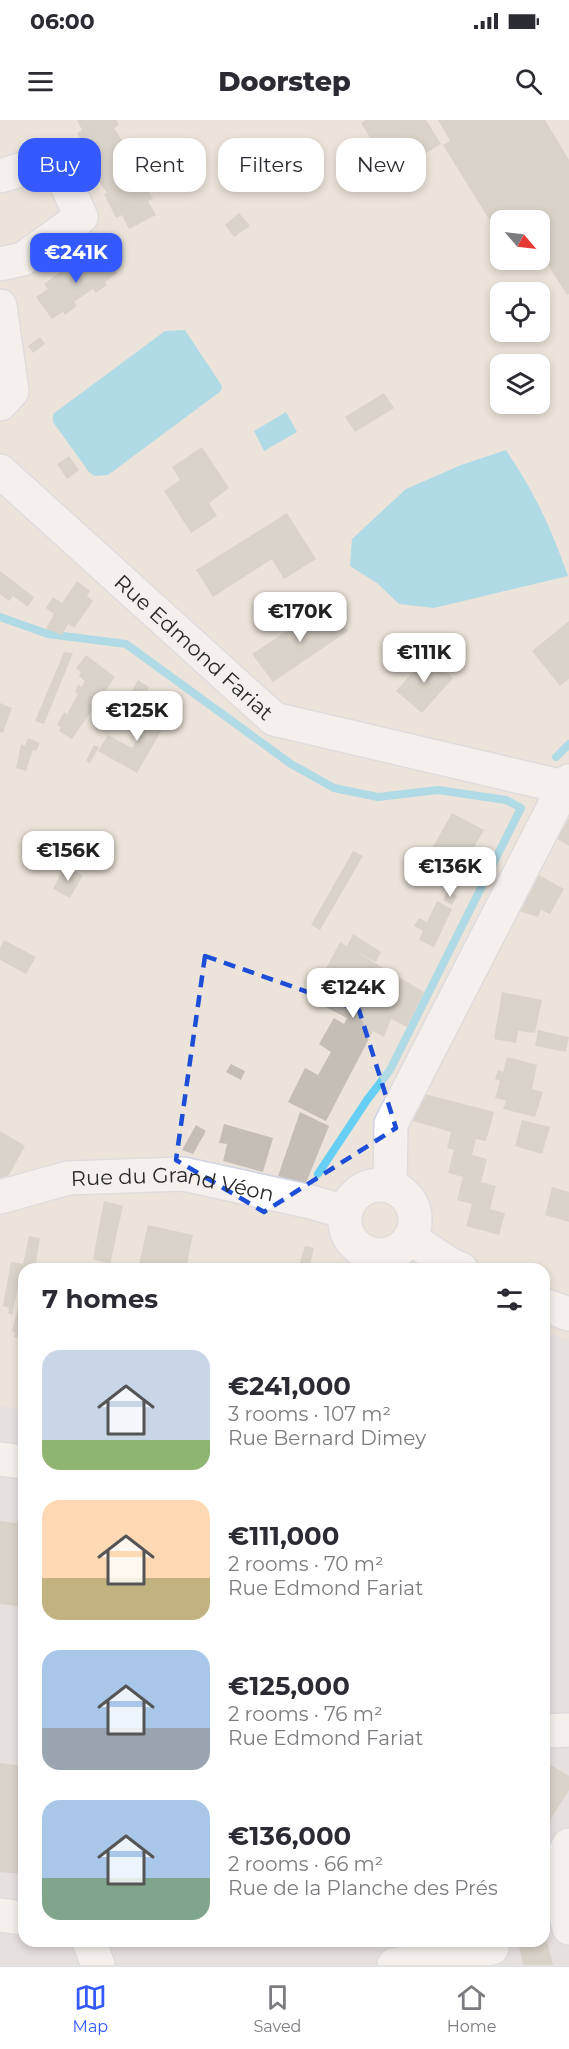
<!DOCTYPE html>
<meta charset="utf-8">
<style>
:root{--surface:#fff;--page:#f2f2f3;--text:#2b2b33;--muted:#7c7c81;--line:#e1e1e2;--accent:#3459ff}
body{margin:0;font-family:Montserrat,sans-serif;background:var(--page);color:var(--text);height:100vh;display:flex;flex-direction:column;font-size:22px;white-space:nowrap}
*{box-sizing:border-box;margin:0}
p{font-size:20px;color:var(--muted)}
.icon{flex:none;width:33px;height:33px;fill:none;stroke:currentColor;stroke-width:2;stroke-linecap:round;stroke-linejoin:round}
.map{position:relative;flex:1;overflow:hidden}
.panel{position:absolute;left:18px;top:1143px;width:532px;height:684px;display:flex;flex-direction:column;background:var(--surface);border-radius:18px;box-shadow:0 3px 9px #0003}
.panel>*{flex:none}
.guide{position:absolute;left:18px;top:18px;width:534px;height:54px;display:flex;gap:12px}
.needle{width:39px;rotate:118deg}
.controls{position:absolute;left:490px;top:90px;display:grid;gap:12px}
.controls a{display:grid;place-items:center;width:60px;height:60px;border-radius:12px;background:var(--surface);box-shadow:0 3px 9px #0003;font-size:30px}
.price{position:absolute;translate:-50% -51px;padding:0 14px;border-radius:12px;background:#fff;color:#222;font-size:20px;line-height:39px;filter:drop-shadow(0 2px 3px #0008)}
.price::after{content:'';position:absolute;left:50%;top:36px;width:18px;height:14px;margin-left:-9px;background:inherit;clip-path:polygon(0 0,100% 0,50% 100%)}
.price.active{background:var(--accent);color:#fff}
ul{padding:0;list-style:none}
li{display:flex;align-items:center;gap:18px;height:150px;padding:0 24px}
li span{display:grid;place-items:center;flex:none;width:168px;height:120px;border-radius:18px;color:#555}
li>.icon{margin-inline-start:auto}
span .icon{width:72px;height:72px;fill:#fffc;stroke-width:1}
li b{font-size:26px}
h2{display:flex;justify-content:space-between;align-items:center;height:72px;padding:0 24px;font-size:26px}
.chip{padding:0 21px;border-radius:18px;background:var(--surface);box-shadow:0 3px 9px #0003;font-size:21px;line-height:54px}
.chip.active{background:var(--accent);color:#fff}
.status{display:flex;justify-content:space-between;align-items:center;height:42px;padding:0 30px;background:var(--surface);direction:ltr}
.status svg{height:16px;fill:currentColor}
header{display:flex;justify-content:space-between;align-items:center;height:78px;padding:0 24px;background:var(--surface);font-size:27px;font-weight:800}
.menu{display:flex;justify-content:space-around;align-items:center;height:84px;border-top:2px solid var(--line);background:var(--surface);font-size:16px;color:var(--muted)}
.menu a{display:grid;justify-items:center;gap:3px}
.menu .active{color:var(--accent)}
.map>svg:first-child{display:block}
.industrial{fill:#dedbe4}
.water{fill:#67cef4}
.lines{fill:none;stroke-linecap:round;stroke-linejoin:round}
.stream{stroke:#67cef4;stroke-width:8}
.building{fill:#c4beb7}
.minor-casing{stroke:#cfd3e3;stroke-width:36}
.minor{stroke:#fff;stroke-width:33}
.marked{fill:none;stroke:#1d4ed8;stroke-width:4.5;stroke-dasharray:12 8;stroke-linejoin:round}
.labels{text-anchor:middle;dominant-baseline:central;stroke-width:5;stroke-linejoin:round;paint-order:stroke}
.street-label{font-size:21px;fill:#292929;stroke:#fff}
</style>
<div class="status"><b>06:00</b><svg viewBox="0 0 49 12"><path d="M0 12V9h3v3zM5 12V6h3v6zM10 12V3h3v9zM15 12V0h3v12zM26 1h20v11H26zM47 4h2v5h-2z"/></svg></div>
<header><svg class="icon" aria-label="menu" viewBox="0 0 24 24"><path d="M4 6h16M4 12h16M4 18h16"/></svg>Doorstep<svg class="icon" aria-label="search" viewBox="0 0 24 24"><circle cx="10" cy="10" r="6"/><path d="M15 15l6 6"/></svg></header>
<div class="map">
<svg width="569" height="1845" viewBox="0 0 569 1845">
<rect width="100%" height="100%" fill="#ece4da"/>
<!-- industrial -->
<polygon class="industrial" points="545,1212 569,1220 569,1845 0,1845 0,1286 23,1290 24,1287 24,1821 544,1821"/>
<!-- water -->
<g class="water">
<polygon points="185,210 222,266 221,271 108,355 94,356 89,352 53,302 53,294 165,211"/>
<polygon points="286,292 297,312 264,331 254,311"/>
<path d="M506 330C535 373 551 408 568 456L434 488 399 484 377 463 350 446 352 419 406 369 461 345Z"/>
</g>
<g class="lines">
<!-- stream -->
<g class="stream">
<polyline points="0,497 48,514 126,524 291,644 334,668 378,677 438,670 506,680 521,688 390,950 367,980 318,1054"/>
<polyline points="556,637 569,624"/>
</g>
</g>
<!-- building -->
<g class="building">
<polygon points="77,0 116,0 119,5 114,8 130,33 126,37 132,47 128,50 142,69 146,66 153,79 148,81 156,95 129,109 122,95 116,98 104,74 107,73 93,53 97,51 77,13 82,10"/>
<polygon points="366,0 426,0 441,24 392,53 361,3"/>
<polygon points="438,0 545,0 569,40 569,174 567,175 540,132 540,100 520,100 517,96 510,100 501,100 501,106 495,109 443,25 450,21"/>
<polygon points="239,93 250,106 234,117 225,105"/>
<polygon points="101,131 117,153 105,162 107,165 96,173 93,169 74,182 77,186 65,195 63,192 52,199 36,177 48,169 44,164 85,134 89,140"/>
<polygon points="40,217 45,224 33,233 28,226"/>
<polygon points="384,273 394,288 355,312 345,297"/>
<polygon points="202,327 229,368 209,383 217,396 191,413 164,371 180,360 172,347"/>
<polygon points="69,336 79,350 67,359 57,344"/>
<polygon points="287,393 316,439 284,459 272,439 213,477 196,450"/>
<polygon points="0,451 34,477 28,487 13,476 9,481 0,474"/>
<polygon points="77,461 90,471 87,476 93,481 74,508 68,504 62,515 46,509 54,494 46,488 53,477 62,483"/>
<polygon points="328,484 348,511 273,562 252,534"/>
<polygon points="569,501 569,559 560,566 532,531"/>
<polygon points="64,532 73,533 44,604 35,601"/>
<polygon points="86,535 115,557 72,619 59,611 61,607 57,605 64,592 67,594 78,574 75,572 78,565 82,567 85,561 79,556 81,552 76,548"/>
<polygon points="427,536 453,558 422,593 396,571"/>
<polygon points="138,560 149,567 135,591 124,585"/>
<polygon points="0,583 12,588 3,613 0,612"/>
<polygon points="157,584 172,592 137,653 98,631 108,615 132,628"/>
<polygon points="28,618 40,623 36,631 33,630 26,651 16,648 21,624 25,626"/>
<polygon points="94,625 99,627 90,643 86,641"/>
<polygon points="452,693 484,710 452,765 421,748"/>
<polygon points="569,698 569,726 557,719"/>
<polygon points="353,731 363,736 320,810 311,805"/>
<polygon points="64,747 83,755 70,778 53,769"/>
<polygon points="537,754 564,769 550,794 541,790 538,797 519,791"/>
<polygon points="448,771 457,776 452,785 443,780"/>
<polygon points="437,781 452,789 434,827 419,820 423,811 414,806 419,798 427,802"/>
<polygon points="353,814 381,832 376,842 352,829 424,872 407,907 391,899 384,917 373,911 326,1001 288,982 305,948 318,955 331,932 319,924 334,898 344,904 347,898 310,879 340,822 347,826"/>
<polygon points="4,820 36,837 26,854 0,840 0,828"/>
<polygon points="502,872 542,880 535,913 518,911 516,923 494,919"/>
<polygon points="538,910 569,917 566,932 535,926"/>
<polygon points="507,937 537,945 532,969 543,972 535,997 503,989 506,981 495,978 500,961 495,959 498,950 503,952"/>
<polygon points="231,944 245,951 241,960 226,952"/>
<polygon points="425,974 494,992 486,1021 476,1019 472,1035 487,1039 481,1062 496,1066 490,1089 505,1093 499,1115 466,1106 472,1084 457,1080 463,1057 448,1053 454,1030 447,1028 451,1012 413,1001 419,982"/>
<polygon points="300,992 329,1006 306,1063 278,1056"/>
<polygon points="522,1000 550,1007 542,1034 515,1026"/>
<polygon points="224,1004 273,1018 263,1052 223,1041 227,1024 219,1023"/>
<polygon points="196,1005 206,1011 193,1034 182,1030"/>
<polygon points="0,1011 25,1026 9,1055 0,1058"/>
<polygon points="552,1067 569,1072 569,1102 545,1095"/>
<polygon points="104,1081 123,1086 110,1144 93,1139"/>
<polygon points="148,1105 193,1115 186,1149 174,1147 173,1149 138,1149"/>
<polygon points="29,1116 40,1118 35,1149 24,1149 24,1168 18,1167 12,1195 8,1193 9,1188 3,1186 11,1142 23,1144"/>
<polygon points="305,1126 314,1128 309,1149 298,1149"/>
<polygon points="23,1169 24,1211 23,1219 14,1217 15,1212 12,1211"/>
<polygon points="0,1401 24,1404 24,1487 0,1484"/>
<polygon points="544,1641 569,1656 569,1670 544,1710"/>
<polygon points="0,1643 24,1646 24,1754 0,1752"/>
<polygon points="544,1809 553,1845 523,1845 519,1827 515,1827 514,1821 544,1821"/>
</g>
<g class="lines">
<!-- minor casing -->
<g class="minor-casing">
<g id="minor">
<polyline points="0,56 55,39 81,97 23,139 0,144"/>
<polyline points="0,186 12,271 0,284"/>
<path id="s1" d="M0 351 274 599 564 667"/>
<circle cx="380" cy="1100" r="35"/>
<polyline points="390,1066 391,1004 564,667 569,661"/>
<path id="s2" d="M0 1077 68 1058 183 1054 311 1082 345 1092"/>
<polyline points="410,1118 451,1145 461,1149"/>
<polyline points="544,1185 569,1194"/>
<polyline points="0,1339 24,1342"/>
<polyline points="544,1611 569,1610"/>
<polyline points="569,1725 555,1750 569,1808"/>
<polyline points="0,1795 24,1798"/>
<polyline points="89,1821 98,1845"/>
<polyline points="394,1845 492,1828"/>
</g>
</g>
<!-- minor -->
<use href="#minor" class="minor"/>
</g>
<!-- marked area -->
<path d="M0 0H569V1845H0ZM205 836 359 890 396 1008 264 1092 176 1040Z" fill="#ece4da" fill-opacity=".55" fill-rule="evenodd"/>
<path class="marked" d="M205 836 359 890 396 1008 264 1092 176 1040Z"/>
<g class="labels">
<!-- street labels -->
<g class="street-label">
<text stroke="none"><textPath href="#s1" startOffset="262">Rue Edmond Fariat</textPath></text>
<text stroke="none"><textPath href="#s2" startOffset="176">Rue du Grand Véon</textPath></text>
</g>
</g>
</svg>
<div class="controls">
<a><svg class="needle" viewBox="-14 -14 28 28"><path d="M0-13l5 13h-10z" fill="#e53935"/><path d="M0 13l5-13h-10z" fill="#7c7c81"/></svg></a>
<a><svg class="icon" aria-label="locate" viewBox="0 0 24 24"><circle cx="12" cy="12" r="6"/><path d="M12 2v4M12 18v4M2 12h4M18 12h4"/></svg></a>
<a><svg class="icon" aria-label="layers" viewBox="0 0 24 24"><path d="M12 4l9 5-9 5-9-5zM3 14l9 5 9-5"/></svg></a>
</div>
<b class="price active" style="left:76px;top:164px">€241K</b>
<b class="price" style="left:300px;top:523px">€170K</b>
<b class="price" style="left:424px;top:564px">€111K</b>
<b class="price" style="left:137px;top:622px">€125K</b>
<b class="price" style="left:68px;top:762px">€156K</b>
<b class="price" style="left:450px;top:778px">€136K</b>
<b class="price" style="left:353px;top:899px">€124K</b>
<div class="guide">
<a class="chip active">Buy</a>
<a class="chip">Rent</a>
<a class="chip">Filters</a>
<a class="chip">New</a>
</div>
<section class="panel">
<h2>7 homes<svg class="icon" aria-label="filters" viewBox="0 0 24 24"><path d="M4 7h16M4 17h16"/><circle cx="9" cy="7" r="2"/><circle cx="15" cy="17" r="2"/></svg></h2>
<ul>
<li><span style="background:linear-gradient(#c9d6e8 75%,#8fb573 0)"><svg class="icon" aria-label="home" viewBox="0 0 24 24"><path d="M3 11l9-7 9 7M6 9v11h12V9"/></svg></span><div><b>€241,000</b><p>3 rooms · 107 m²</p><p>Rue Bernard Dimey</p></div></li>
<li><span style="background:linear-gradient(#ffd9b3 65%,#c2b280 0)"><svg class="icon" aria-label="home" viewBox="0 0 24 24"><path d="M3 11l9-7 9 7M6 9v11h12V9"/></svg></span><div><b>€111,000</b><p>2 rooms · 70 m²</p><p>Rue Edmond Fariat</p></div></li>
<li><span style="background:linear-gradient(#a9c7e8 65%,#9aa5b1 0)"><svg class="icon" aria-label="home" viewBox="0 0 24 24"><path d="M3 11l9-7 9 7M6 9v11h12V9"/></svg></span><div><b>€125,000</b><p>2 rooms · 76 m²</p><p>Rue Edmond Fariat</p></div></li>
<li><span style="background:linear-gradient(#a9c7e8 65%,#7fa58c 0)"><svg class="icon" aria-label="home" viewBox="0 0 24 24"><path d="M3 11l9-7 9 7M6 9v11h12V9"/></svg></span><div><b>€136,000</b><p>2 rooms · 66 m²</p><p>Rue de la Planche des Prés</p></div></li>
</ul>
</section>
</div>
<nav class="menu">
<a class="active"><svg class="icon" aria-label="map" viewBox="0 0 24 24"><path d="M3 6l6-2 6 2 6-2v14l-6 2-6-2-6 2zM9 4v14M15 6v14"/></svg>Map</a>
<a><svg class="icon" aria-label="saved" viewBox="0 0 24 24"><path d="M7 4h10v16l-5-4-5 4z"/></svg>Saved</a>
<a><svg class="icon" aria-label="home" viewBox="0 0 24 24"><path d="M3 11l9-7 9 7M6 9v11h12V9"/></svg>Home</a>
</nav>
